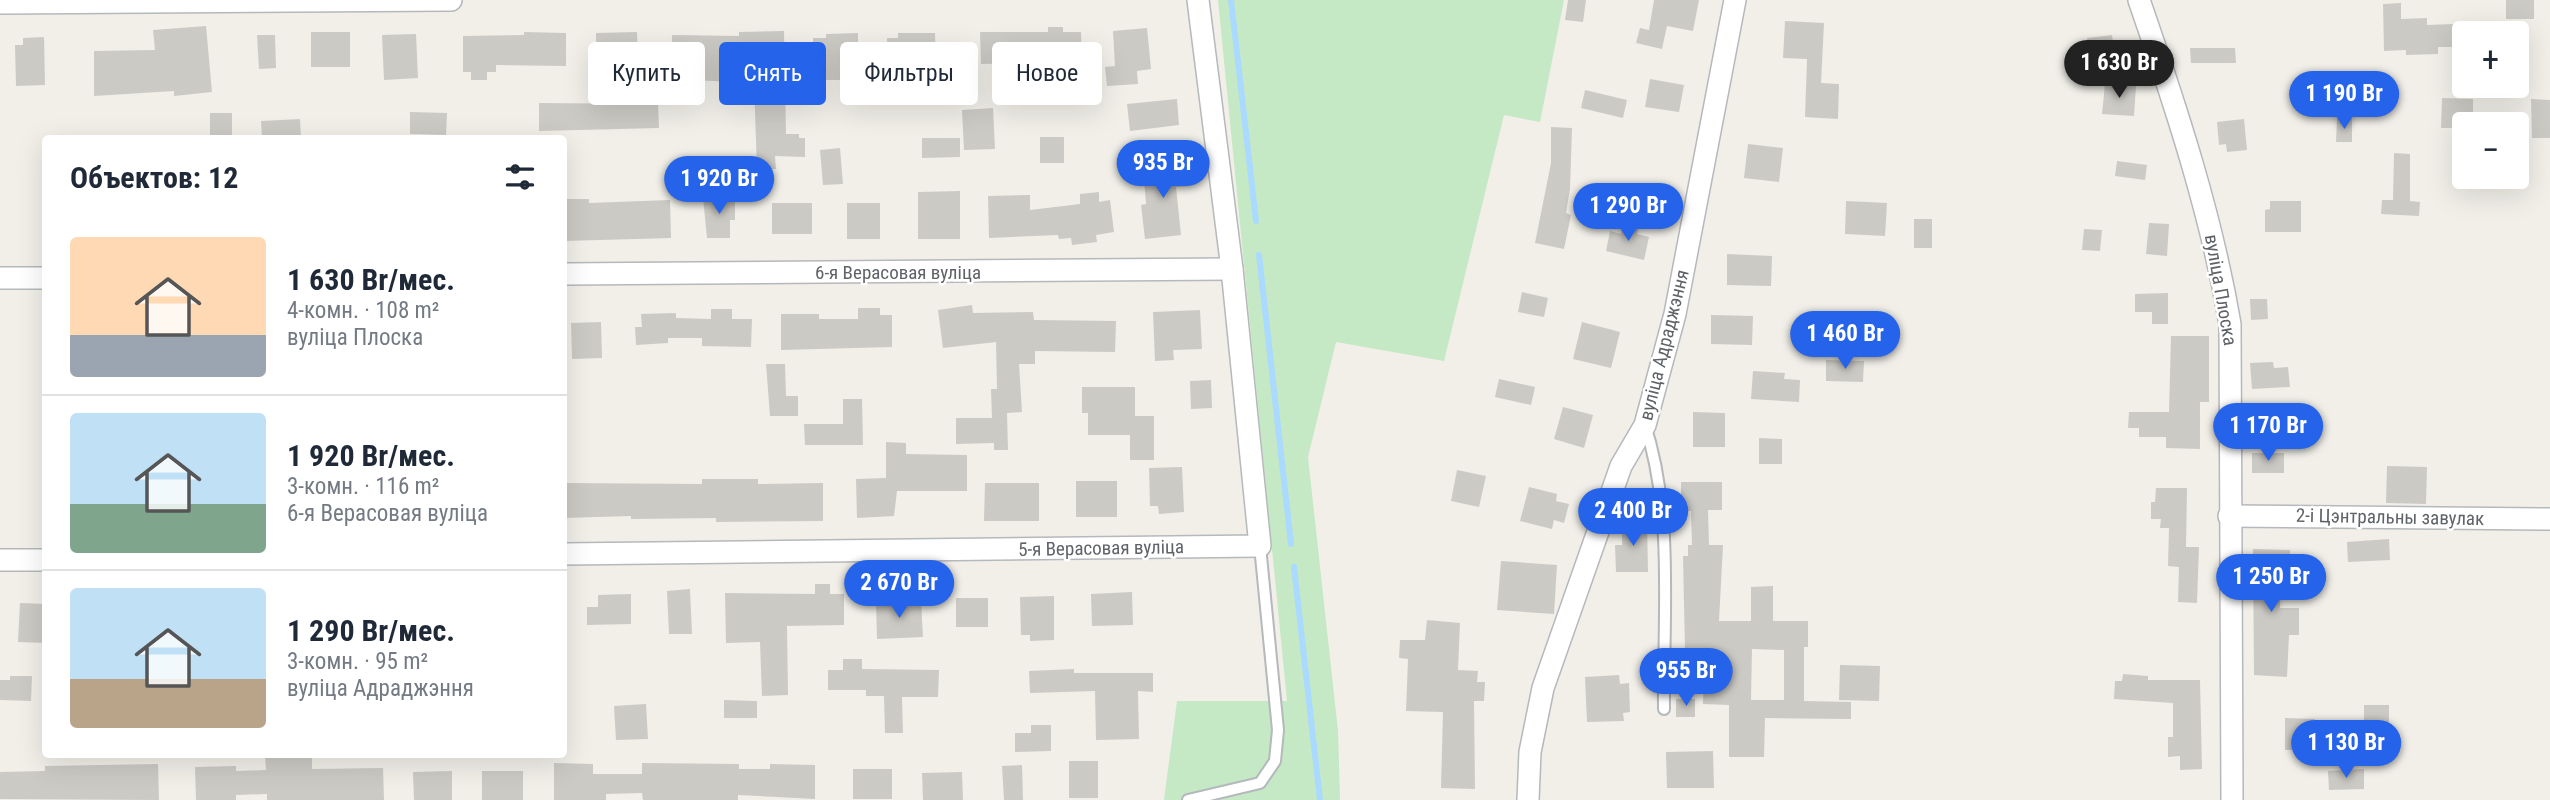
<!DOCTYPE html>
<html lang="ru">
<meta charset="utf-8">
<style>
:root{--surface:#fff;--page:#f2f2f3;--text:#1f2937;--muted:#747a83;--line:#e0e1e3;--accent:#2563eb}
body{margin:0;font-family:"Roboto Condensed",sans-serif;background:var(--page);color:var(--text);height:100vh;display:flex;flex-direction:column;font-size:26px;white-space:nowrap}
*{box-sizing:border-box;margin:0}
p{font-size:23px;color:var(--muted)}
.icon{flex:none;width:38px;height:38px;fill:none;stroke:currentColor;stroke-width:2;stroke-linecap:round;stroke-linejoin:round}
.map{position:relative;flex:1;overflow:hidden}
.side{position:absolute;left:42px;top:135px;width:525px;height:623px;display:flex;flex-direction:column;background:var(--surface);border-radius:7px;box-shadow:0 7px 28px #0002}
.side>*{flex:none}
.guide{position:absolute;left:588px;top:42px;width:665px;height:63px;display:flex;gap:14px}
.controls{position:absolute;left:2452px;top:21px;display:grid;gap:14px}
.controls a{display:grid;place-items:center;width:77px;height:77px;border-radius:7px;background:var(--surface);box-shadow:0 7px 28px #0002;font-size:35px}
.price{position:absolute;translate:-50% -60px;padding:0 16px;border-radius:24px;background:var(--accent);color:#fff;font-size:23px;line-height:46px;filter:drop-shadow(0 2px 4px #0008)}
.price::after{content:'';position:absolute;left:50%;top:42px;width:21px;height:16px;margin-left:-10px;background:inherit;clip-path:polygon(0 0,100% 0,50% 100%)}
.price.current{background:#222;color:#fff}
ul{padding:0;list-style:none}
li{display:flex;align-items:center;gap:21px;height:175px;padding:0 28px}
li+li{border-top:2px solid var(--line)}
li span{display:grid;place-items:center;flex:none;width:196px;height:140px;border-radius:7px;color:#555}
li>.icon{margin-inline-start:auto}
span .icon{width:84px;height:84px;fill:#fffc;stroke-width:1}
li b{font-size:30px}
h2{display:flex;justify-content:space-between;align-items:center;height:84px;padding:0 28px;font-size:30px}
.pill{padding:0 24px;border-radius:7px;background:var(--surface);box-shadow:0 7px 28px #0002;font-size:24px;line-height:63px}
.pill.current{background:var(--accent);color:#fff}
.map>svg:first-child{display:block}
.green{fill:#c5e8c5}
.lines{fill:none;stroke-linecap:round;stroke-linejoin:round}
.stream{stroke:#aadaff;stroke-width:6}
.building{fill:#cccac5;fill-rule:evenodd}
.lane-casing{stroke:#b5b8bc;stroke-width:14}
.street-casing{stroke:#b5b8bc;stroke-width:24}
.lane{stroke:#fff;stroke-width:10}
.street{stroke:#fff;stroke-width:21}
.labels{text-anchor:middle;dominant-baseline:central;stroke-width:5;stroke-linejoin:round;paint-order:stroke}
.street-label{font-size:19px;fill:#5f6368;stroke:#fff}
</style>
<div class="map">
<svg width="2550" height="800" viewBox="0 0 2550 800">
<rect width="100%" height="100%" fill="#f1efe8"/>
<!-- green -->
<polygon class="green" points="1218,0 1564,0 1540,122 1504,115 1444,361 1336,342 1308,457 1338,731 1340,800 1164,800 1177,701 1287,701"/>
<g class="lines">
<!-- stream -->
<g class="stream">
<polyline points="1231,0 1256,221"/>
<polyline points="1259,255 1291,544"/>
<polyline points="1294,567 1320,800"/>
</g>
</g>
<!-- building -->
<g class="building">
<polygon points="1568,0 1586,0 1583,22 1565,20"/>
<polygon points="1654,0 1699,0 1693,31 1667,26 1662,49 1636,43 1640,28 1649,30"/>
<rect x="2506" y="0" width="28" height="19"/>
<polygon points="2401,3 2401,19 2427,18 2427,25 2453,24 2453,47 2438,47 2438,54 2406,55 2406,50 2384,51 2383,4"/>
<polygon points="1785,21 1824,23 1821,83 1839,84 1838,119 1805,117 1807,59 1783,58"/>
<polygon points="206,26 212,92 174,96 174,91 94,96 94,51 155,50 153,30"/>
<polygon points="1048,27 1063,27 1063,32 1081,32 1082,66 1062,67 1062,72 1049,72 1049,67 1035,67 1035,63 981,64 980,32 1048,32"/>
<polygon points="1147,28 1151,69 1137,71 1138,84 1107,86 1105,67 1115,66 1113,31"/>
<polygon points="784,31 786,134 799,134 799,138 805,138 805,157 775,156 776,169 757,169 754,83 671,79 672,35 739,36 739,32"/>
<rect x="311" y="32" width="39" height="35"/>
<polygon points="524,32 566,33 566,66 496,65 496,72 487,72 487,80 471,80 471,72 463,72 463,36 524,35"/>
<polygon points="637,32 638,68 596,68 596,33"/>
<polygon points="858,33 858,72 846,72 846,80 825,80 825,73 813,72 813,38 826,38 826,34"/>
<polygon points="898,33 935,33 936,73 929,73 929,81 888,82 887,38 898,38"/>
<polygon points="416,34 418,78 384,80 382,35"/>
<polygon points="257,35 275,35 276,68 259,69"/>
<polygon points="2112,35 2115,56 2090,60 2087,38"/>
<polygon points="44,37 45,85 16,86 15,45 23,45 23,38"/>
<polygon points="2190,48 2235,48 2236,63 2191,63"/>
<polygon points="1650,79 1684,85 1679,112 1645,107"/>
<polygon points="2105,84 2136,86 2134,116 2102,114"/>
<polygon points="1585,90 1627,100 1623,118 1581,108"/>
<polygon points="2442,98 2473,99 2473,124 2464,124 2464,128 2441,128"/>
<polygon points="1177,99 1179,125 1130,131 1127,104"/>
<polygon points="2531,99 2550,100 2550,138 2532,138"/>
<polygon points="539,103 658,104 659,128 539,131"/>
<polygon points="993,108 995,149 964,150 962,110"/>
<polygon points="410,112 447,113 446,135 410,134"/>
<rect x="210" y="113" width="22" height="25"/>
<polygon points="300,119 301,138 262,138 261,121"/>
<polygon points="2244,119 2247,150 2227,152 2226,144 2219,145 2217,122"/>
<polygon points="2337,119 2352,119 2352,142 2336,142"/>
<polygon points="1551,127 1572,128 1570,189 1566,213 1571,215 1564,249 1535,243 1551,163"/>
<rect x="1040" y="137" width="24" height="26"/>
<polygon points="922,138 960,138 960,157 922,158"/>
<polygon points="1748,144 1783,148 1779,182 1744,178"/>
<polygon points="840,148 843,184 823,185 820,150"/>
<polygon points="2394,153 2410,154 2410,201 2420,202 2419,216 2381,214 2382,200 2393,200"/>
<polygon points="712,158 714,183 683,185 681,161"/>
<polygon points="2117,161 2147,165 2145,180 2115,176"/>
<polygon points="1187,163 1189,186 1176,187 1181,235 1145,239 1141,205 1146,204 1143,167"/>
<polygon points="960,191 960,239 918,239 918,192"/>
<polygon points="1099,192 1099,202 1110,200 1114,232 1096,235 1097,242 1072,245 1071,238 1059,239 1058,235 989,238 988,196 1030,195 1030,210 1080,204 1080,194"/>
<polygon points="735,196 735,220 730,220 730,238 707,238 703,197"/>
<polygon points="564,199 589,199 589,203 670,200 671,238 564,241"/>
<polygon points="1846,201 1887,203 1885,236 1845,234"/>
<polygon points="2270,201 2301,201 2301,232 2265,232 2265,210 2270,209"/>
<rect x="772" y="203" width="40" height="31"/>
<rect x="847" y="203" width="33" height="36"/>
<rect x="1914" y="219" width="18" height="29"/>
<polygon points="2149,223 2169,224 2167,256 2146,254"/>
<polygon points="1623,226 1638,229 1637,234 1649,237 1644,260 1606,251 1610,231 1621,234"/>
<polygon points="2084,229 2102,230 2100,251 2082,250"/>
<polygon points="1727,254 1772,256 1771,286 1727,285"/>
<polygon points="1522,292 1548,298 1544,317 1518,312"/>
<polygon points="2168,293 2168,324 2152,324 2152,312 2135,312 2135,294"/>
<polygon points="2250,299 2267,299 2268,319 2251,320"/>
<polygon points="972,305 973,313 1033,312 1034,320 1116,321 1115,352 1035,351 1035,364 1019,364 1022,412 1007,413 1008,450 994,450 994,443 956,444 956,418 992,418 991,389 997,389 996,342 943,348 938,310"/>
<polygon points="858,308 880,308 880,315 892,315 892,347 781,350 781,314 819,314 819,319 858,319"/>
<polygon points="711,309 732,309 732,319 752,319 751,347 702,346 702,338 668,338 668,343 636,345 635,327 642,327 641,314 676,313 676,318 711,319"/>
<polygon points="1200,310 1202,349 1173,350 1174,360 1155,361 1153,312"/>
<polygon points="1711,315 1753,316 1752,345 1711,344"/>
<polygon points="601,322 602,358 572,359 571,323"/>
<polygon points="1582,322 1620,332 1611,368 1573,359"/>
<polygon points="2171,336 2209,336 2209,402 2200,402 2200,449 2166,448 2166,437 2139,437 2139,428 2128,428 2129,412 2169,412"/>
<polygon points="1826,360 1864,361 1863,382 1826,381"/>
<polygon points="2273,362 2274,368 2288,367 2290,387 2252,389 2250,363"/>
<polygon points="766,364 785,364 786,396 798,396 798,416 770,416"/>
<polygon points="1753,371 1785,373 1784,379 1800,380 1799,402 1751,399"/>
<polygon points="1499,379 1535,387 1531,405 1495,397"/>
<polygon points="1211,380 1212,408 1191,409 1190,381"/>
<polygon points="1082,387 1135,387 1135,416 1154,416 1154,460 1130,460 1130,435 1088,435 1088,413 1082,413"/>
<polygon points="843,399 862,399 863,445 805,445 804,424 843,424"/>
<polygon points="1563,407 1593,415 1584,448 1554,439"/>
<polygon points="1693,412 1725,413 1725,447 1693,447"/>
<polygon points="1759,438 1782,439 1782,464 1759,464"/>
<polygon points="886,442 906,443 906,454 967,455 967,491 897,491 894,516 857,518 856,479 886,478"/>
<rect x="2252" y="453" width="32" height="20"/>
<polygon points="2387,466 2427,467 2426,504 2386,503"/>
<polygon points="1182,467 1184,512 1159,514 1158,506 1150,506 1149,468"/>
<polygon points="1457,470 1486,476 1479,507 1451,501"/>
<polygon points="702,479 758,479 758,484 823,483 823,521 716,522 716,518 631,519 631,516 564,518 564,483 702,484"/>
<rect x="1076" y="481" width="41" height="36"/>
<path d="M1681 482H1722V510H1708L1709 545H1723L1719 621H1751V587L1773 586V621H1808V647H1804V701L1851 702V719L1765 718 1764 757H1729V705L1703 704 1704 650H1685L1683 556H1688V545H1692L1691 511H1681ZM1752 649 1784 650V700H1751Z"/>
<polygon points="985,483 1039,483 1039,521 984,521"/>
<polygon points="1529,487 1557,494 1556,501 1569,504 1564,523 1554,520 1552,529 1520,521"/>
<polygon points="2156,488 2187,488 2186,547 2199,547 2197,603 2178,602 2179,567 2168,566 2169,528 2160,528 2161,519 2151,519 2151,502 2155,502"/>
<polygon points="1622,521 1647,521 1648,572 1616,572 1615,545 1622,545"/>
<polygon points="2389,539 2390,560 2348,562 2347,542"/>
<polygon points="2253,549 2290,550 2290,565 2281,565 2280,608 2299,608 2299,635 2289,635 2287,677 2254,675"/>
<polygon points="1501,561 1557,565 1554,614 1497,610"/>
<polygon points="815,584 830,584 830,594 844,594 844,625 787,626 788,695 762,696 760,642 726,643 725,593 815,594"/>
<polygon points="690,589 692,634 669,634 667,591"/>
<polygon points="1132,592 1133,625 1092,626 1091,594"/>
<polygon points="631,594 631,624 587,625 587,607 598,607 598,595"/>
<polygon points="1054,596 1054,640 1030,641 1030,635 1021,635 1020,597"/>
<rect x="956" y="598" width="32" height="29"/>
<polygon points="921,600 923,637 877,639 876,602"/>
<polygon points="20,603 46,604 46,643 18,642"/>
<polygon points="1427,620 1460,623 1458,670 1478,671 1477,682 1485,682 1484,701 1474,701 1475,789 1441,788 1443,712 1406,711 1408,659 1399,658 1400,640 1425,640"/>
<polygon points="843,659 862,659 862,669 939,670 938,697 902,697 903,733 885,733 884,696 866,696 866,690 828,690 828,670 843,670"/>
<polygon points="1840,665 1880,666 1879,701 1839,700"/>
<polygon points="1074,669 1074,673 1153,673 1153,692 1138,691 1139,739 1096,740 1095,691 1030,693 1029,671"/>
<polygon points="2123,674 2148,676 2148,680 2200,680 2202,769 2180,770 2180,756 2168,757 2168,737 2173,737 2173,703 2114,699 2115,681 2122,681"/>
<polygon points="1619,675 1620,684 1629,683 1630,712 1623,713 1624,721 1587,722 1585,677"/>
<polygon points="10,676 32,676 31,701 0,700 0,680 10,680"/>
<rect x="1676" y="699" width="19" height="18"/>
<polygon points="724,700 757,701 757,718 724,718"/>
<polygon points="646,704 648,739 616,740 614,706"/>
<polygon points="2364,705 2389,705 2389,733 2364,732"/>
<polygon points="2285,718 2315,719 2314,750 2285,750"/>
<polygon points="1031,725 1051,725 1051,751 1015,752 1015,733 1031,733"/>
<polygon points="1713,751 1714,788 1667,788 1666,752"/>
<polygon points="312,755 312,769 383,768 384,800 267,800 267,794 236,795 236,800 196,800 195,767 236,766 236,771 266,770 265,756"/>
<rect x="1069" y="761" width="29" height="37"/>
<polygon points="554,763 593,764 593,774 642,774 642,763 739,764 739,769 770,769 770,764 815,765 815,799 738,795 738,800 643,800 642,793 606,794 606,800 554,800"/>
<polygon points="158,764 159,800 0,799 0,772 45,771 45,766"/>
<polygon points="1022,765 1023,800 1004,800 1002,766"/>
<rect x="853" y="769" width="39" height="30"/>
<polygon points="2364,769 2364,789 2329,790 2328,771"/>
<polygon points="452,771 452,800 414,800 413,772"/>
<rect x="482" y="771" width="41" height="29"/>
<polygon points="962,772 963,800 923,800 922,773"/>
</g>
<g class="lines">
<!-- lane casing -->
<g class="lane-casing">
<g id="lane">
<path d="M1645 425C1674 514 1663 617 1664 709"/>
<polyline points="1188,800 1260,783 1275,761 1278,730 1260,546"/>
</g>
</g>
<!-- street casing -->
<g class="street-casing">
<g id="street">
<path d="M2139 0C2176 107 2211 213 2230 324L2232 800"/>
<polyline points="0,3 451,0"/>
<polyline points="564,274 1232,269"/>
<polyline points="0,278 46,278"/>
<polyline points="2229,516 2550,519"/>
<polyline points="564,554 1260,546 1232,269 1198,0"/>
<polyline points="0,560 46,560"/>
<polyline points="1528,800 1530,752 1543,688 1621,466 1645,425 1675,314 1735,0"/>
</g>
</g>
<!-- lane -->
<use href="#lane" class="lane"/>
<!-- street -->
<use href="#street" class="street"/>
</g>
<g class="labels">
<!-- street labels -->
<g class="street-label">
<text x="898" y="272">6-я Верасовая вуліца</text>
<text transform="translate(2221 290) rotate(80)">вуліца Плоска</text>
<text transform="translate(1664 345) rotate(-76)">вуліца Адраджэння</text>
<text transform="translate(2390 517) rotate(1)">2-і Цэнтральны завулак</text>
<text transform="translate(1101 548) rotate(-1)">5-я Верасовая вуліца</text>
</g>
</g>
</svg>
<div class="controls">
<a>+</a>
<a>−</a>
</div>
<b class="price current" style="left:2119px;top:100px">1 630 Br</b>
<b class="price" style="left:2344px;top:131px">1 190 Br</b>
<b class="price" style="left:1163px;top:200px">935 Br</b>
<b class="price" style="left:719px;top:216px">1 920 Br</b>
<b class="price" style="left:1628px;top:243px">1 290 Br</b>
<b class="price" style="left:1845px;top:371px">1 460 Br</b>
<b class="price" style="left:2268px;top:463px">1 170 Br</b>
<b class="price" style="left:1633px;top:548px">2 400 Br</b>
<b class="price" style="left:2271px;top:614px">1 250 Br</b>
<b class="price" style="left:899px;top:620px">2 670 Br</b>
<b class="price" style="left:1686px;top:708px">955 Br</b>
<b class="price" style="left:2346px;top:780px">1 130 Br</b>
<div class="guide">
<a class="pill">Купить</a>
<a class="pill current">Снять</a>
<a class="pill">Фильтры</a>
<a class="pill">Новое</a>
</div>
<section class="side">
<h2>Объектов: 12<svg class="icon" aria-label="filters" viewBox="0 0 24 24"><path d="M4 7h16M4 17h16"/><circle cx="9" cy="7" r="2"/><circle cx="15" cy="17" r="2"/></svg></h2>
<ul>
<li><span style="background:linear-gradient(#ffd9b3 70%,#9aa5b1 0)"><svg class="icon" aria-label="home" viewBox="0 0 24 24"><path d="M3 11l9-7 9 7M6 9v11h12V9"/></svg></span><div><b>1 630 Br/мес.</b><p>4-комн. · 108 m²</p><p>вуліца Плоска</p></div></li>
<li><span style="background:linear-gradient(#bfe0f5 65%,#7fa58c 0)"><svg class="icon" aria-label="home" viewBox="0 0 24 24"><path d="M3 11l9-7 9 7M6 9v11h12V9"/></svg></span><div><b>1 920 Br/мес.</b><p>3-комн. · 116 m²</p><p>6-я Верасовая вуліца</p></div></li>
<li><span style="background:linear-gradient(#bfe0f5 65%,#b9a48a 0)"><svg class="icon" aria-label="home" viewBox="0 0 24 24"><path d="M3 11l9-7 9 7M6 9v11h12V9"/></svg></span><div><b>1 290 Br/мес.</b><p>3-комн. · 95 m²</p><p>вуліца Адраджэння</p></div></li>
</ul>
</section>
</div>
